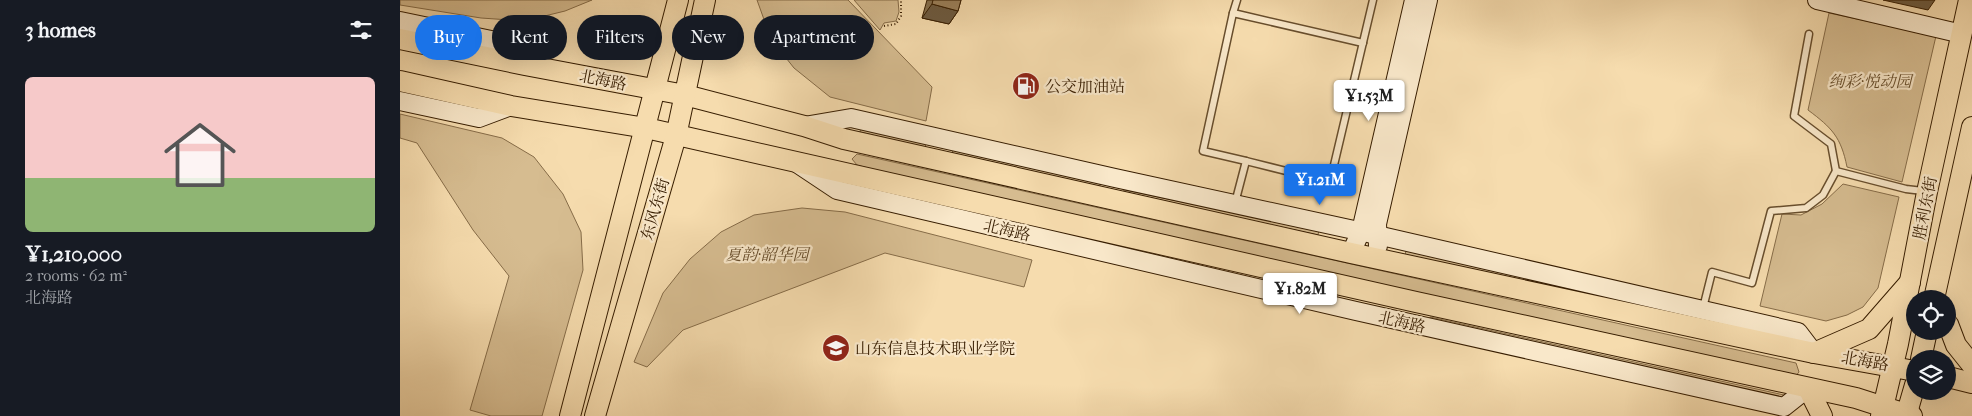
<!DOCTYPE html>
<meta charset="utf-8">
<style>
:root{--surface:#171b24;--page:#242831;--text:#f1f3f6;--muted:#9ea1a6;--line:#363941;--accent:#1a73e8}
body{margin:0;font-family:"IM FELL French Canon","Noto Serif SC",serif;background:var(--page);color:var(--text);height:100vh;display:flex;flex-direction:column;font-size:19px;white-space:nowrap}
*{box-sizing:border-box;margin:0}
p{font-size:16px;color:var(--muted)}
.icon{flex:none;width:28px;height:28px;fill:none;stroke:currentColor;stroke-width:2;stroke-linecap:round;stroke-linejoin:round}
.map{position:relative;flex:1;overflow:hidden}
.panel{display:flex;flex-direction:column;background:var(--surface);width:400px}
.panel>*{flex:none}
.top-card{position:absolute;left:15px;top:15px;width:475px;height:45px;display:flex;gap:10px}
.tools{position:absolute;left:1506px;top:290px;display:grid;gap:10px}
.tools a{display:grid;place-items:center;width:50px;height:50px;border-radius:50%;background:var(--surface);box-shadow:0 5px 20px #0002;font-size:25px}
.price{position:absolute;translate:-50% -42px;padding:0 11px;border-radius:5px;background:#fff;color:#222;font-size:16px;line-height:32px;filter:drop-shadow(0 1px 2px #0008)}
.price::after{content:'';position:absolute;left:50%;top:30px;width:15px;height:11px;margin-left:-8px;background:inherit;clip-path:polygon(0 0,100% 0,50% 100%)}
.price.selected{background:var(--accent);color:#fff}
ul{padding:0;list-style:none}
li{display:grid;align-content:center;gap:10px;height:265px;padding:0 25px}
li+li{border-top:1px solid var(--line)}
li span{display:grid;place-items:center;height:155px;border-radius:8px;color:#555}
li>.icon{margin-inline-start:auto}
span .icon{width:90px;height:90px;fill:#fffc;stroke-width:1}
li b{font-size:21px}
h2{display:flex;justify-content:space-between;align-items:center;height:60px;padding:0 25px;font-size:21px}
.chip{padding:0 18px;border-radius:22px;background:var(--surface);box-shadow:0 5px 20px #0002;font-size:18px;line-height:45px}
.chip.selected{background:var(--accent);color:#fff}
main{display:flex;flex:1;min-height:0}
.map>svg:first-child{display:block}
.green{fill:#d6bc90;stroke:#866c48}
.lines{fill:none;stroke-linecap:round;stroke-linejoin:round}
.lane-casing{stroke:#674d2c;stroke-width:9}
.secondary-casing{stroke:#371d00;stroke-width:20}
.primary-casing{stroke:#371d00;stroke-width:22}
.path{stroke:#371d00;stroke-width:2;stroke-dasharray:1 2.5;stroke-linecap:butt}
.lane{stroke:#f9e8ca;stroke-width:6}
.secondary{stroke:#f9e8ca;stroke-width:18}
.primary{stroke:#f6dcae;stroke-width:20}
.wall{fill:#846e4d;stroke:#371d00}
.shaded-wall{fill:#6c5a3f;stroke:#371d00}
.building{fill:#9a805a;stroke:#371d00}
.labels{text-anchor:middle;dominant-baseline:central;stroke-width:4.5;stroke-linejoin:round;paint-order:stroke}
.street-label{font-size:16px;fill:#371d00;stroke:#f9e8ca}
.park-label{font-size:16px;font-style:italic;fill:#674d2b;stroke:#f9e8ca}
.poi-label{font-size:16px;fill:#371d00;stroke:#f9e8ca;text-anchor:start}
</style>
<main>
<section class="panel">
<h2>3 homes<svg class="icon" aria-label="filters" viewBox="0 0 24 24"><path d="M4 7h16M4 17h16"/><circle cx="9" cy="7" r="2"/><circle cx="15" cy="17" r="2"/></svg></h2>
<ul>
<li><span style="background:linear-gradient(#f6c9c9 65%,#8fb573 0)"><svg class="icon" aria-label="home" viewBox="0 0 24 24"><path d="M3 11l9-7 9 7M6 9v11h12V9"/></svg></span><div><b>¥1,210,000</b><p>2 rooms · 62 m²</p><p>北海路</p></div></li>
</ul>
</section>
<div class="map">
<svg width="1572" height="416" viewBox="0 0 1572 416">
<rect width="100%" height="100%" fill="#f6dcae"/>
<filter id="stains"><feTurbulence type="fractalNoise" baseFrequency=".004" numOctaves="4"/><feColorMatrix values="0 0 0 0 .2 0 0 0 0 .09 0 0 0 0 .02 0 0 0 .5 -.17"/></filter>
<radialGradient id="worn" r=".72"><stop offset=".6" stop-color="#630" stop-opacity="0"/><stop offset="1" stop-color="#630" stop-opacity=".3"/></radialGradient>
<!-- green -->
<g class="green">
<polygon points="0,0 192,0 165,11 124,21 81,18 0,5"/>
<polygon points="357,0 448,0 532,87 526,121 430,97 394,68 371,39"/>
<polygon points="454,0 498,0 499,12 496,21 484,23 480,30"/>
<path d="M1429 13 1536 36 1502 182 1447 167C1441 137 1432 128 1408 110Z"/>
<polygon points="0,114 102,138 134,157 163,194 181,232 183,270 142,416 91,416 70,410 109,276 73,230 17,143 0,138"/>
<polygon points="461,127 526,143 525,148 460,132"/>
<polygon points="553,150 700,183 700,188 552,153"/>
<polygon points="457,154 1396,363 1399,372 1394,378 486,173 457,165 452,159"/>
<polygon points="1443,184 1499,197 1478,288 1463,307 1447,315 1426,321 1360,306 1382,214 1401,215 1422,204"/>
<polygon points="724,190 919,230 918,235 723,193"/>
<polygon points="402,208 445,212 632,260 624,287 485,253 283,330 247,367 234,362 263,293 290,259 321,232 354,215"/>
<polygon points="1006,250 1408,341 1005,256"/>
<polygon points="1030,317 1393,397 1392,402 1029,323"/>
</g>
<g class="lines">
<!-- lane casing -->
<g class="lane-casing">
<g id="lane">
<polyline points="833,13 837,0"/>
<polyline points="1409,34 1394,116 1431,144 1436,171 1506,189 1523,191"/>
<polyline points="846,161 803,151 833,13 963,43"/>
<polyline points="835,203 846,161 930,182 973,0"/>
<polyline points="1303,308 1312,272 1352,283 1371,211 1406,208 1423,195 1436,171"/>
</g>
</g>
<!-- secondary casing -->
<g class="secondary-casing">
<g id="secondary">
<polyline points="1417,0 1562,34"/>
<polyline points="0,21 96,41 125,65"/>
<polyline points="0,101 79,118 111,106"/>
<polyline points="404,126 451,118 715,178 977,235 1398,332 1414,353"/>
<polyline points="398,164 437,190 956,311 1384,407 1408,388"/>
<polyline points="978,246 977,224 1028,0"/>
<polyline points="951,253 961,231 1014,0"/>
</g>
</g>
<!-- primary casing -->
<g class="primary-casing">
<g id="primary">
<polyline points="0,39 125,65 285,95 404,126 444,139 951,253 1414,353 1515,371"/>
<polyline points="0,81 111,106 246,128 1016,302 1456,398 1512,416"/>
<polyline points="1534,299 1572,127"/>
<polyline points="1548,324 1556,345 1572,365"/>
<polyline points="1414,353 1469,329 1510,282"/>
<polyline points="1521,359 1527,331"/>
<polyline points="1548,377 1572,383"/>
<polyline points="1408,388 1422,416"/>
<polyline points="170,416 278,0"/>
<polyline points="195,416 276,136 305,0"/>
<polyline points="1481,416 1498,344 1527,192 1569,0"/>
<polyline points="1506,416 1515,385"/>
</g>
</g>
<!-- path -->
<polyline class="path" points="484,26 496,24 501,16 501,0"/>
<!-- lane -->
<use href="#lane" class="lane"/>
<!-- secondary -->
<use href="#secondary" class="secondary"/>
<!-- primary -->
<use href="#primary" class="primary"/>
</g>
<!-- wall -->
<polygon class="wall" points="527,0 561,0 558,11 549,24 522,18"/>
<!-- shaded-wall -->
<g class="shaded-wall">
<polygon points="1483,0 1535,0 1528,10"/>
<polygon points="532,4 558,11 549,24 522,18"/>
</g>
<!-- building -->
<polygon class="building" points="533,0 561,0 558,11 532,4"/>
<!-- icons -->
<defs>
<g id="fuel-disc" transform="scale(1.4375)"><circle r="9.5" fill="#8f2418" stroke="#f9e8ca"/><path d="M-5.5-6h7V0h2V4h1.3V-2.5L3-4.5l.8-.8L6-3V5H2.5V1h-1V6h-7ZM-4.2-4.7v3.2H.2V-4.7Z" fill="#fff"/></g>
<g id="university-disc" transform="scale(1.4375)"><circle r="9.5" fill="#8f2418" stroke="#f9e8ca"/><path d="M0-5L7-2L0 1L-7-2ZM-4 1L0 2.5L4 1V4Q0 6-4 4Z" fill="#fff"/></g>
</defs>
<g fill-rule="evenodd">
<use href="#fuel-disc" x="626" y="86"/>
<use href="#university-disc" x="436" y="348"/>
</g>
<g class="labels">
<!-- street labels -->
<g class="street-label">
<text transform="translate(203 80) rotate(11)">北海路</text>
<text transform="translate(1525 208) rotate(-79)">胜利东街</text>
<text transform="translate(255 209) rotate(-74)">东风东街</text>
<text transform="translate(607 230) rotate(13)">北海路</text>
<text transform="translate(1002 322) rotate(13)">北海路</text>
<text transform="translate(1465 361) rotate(10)">北海路</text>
</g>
<!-- park labels -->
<g class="park-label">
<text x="1470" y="81">绚彩·悦动园</text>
<text x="367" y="254">夏韵·韶华园</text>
</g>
<!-- poi labels -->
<g class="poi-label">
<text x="645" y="86">公交加油站</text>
<text x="455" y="348">山东信息技术职业学院</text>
</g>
</g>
<rect width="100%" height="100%" filter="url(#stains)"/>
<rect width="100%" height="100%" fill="url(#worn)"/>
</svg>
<div class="tools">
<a><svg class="icon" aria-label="locate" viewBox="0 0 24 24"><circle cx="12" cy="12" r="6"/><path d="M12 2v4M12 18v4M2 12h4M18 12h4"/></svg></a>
<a><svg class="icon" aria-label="layers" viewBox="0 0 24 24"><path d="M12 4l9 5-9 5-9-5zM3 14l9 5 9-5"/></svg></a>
</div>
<b class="price" style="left:969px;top:122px">¥1.53M</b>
<b class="price selected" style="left:920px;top:206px">¥1.21M</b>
<b class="price" style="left:900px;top:315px">¥1.82M</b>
<div class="top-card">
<a class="chip selected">Buy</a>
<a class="chip">Rent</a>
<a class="chip">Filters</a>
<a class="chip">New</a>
<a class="chip">Apartment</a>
</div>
</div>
</main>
